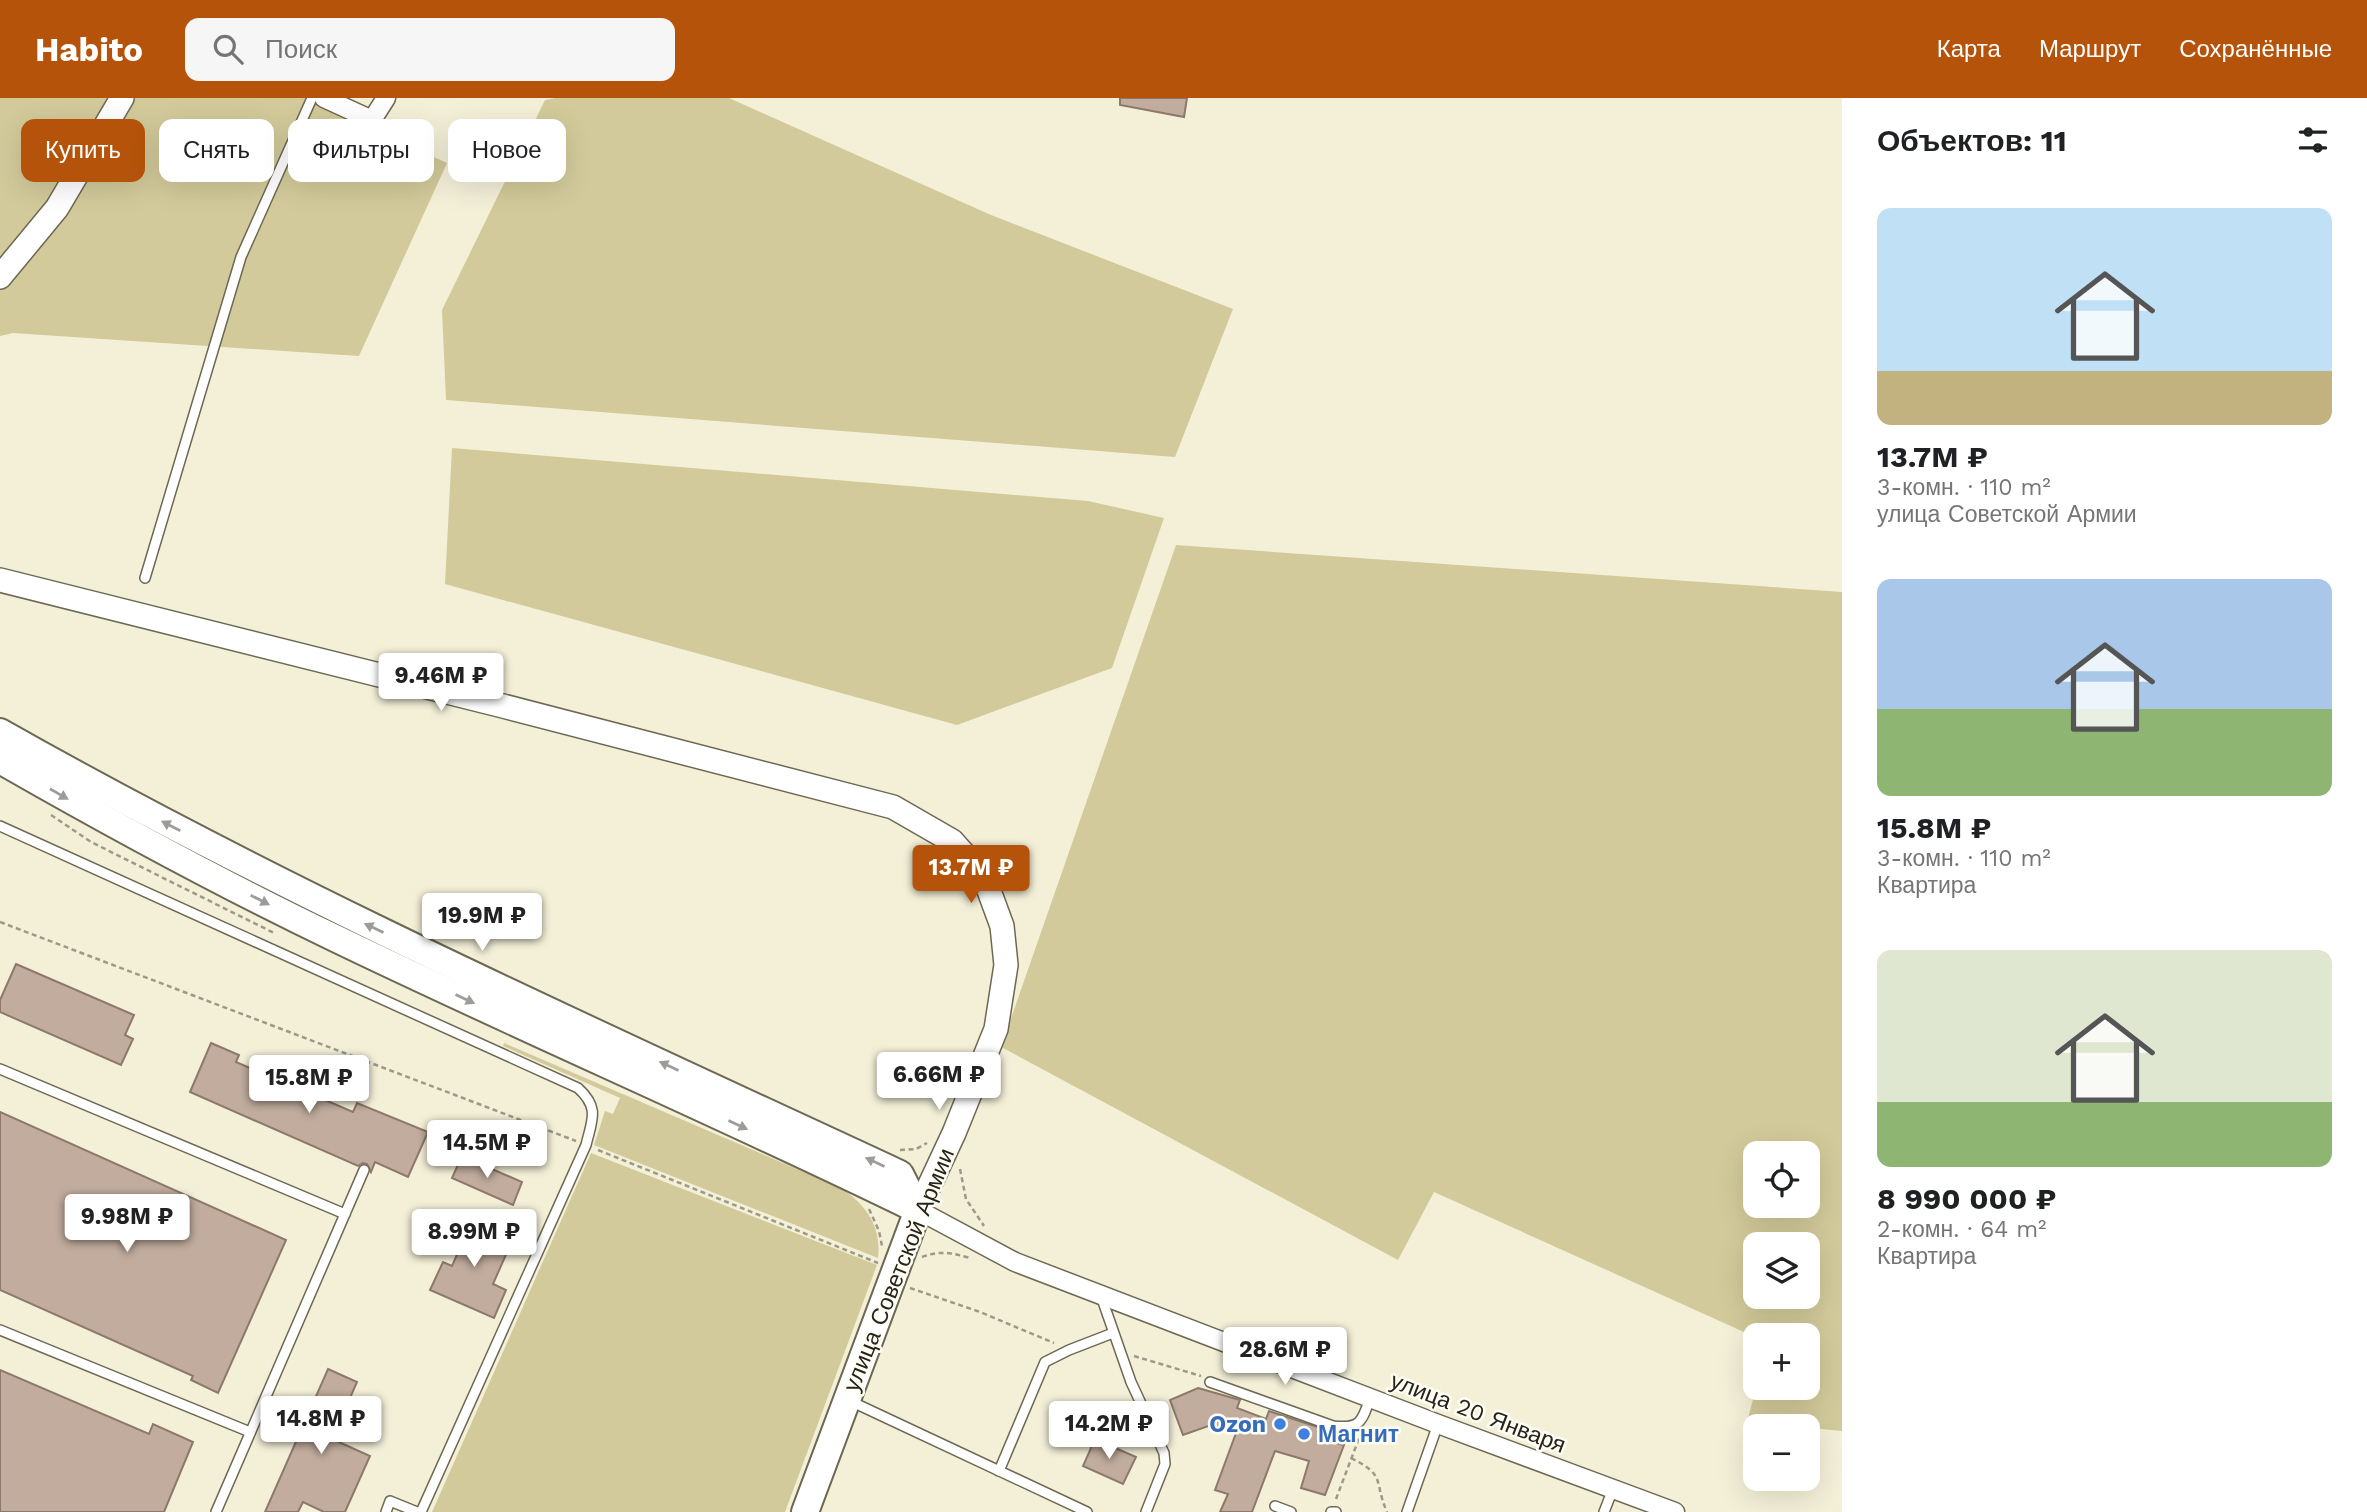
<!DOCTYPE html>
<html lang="ru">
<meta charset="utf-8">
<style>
:root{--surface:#fff;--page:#f6f6f6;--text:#202124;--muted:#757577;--accent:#b45309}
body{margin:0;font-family:"Work Sans",sans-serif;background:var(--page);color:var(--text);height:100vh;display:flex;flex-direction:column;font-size:26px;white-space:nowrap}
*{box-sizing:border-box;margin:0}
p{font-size:23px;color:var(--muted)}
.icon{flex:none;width:38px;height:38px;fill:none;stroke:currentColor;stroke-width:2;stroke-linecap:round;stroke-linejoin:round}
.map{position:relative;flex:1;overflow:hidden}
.sheet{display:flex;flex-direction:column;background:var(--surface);width:525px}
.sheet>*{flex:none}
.guide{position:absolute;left:21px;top:21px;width:665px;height:63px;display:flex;gap:14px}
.controls{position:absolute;left:1743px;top:1043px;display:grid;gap:14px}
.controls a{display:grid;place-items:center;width:77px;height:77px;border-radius:14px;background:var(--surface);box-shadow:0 7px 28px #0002;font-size:35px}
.price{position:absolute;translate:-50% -60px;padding:0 16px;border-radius:7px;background:#fff;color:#222;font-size:23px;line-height:46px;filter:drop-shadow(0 2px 4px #0008)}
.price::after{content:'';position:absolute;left:50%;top:42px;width:21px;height:16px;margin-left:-10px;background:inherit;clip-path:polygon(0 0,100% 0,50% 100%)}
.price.on{background:var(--accent);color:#fff}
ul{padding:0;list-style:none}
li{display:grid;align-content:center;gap:14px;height:371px;padding:0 35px}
li span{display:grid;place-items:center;height:217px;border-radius:14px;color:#555}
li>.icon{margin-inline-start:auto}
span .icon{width:126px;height:126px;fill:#fffc;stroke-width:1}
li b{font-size:30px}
h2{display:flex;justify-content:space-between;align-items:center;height:84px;padding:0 35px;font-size:30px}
.tag{padding:0 24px;border-radius:14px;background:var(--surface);box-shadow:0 7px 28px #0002;font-size:24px;line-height:63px}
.tag.on{background:var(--accent);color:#fff}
header{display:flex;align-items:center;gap:42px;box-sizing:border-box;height:98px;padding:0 35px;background:var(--accent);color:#fff}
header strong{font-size:33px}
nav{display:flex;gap:38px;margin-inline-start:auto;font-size:24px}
.search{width:490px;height:63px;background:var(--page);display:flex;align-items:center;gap:18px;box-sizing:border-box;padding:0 24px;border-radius:14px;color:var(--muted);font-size:26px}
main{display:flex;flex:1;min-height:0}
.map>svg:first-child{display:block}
.green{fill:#d2ca9a;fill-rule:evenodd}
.building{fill:#c1ac9d;stroke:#8c796b;stroke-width:2}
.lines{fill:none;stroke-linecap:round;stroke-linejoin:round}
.service-casing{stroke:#6c6853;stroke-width:12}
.minor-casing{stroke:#6c6853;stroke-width:21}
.tertiary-casing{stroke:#6c6853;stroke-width:26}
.secondary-casing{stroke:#6c6853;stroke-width:30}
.path{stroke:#9c9988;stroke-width:2.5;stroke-dasharray:5 3.5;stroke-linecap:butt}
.service{stroke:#fff;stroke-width:9}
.minor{stroke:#fff;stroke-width:18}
.tertiary{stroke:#fff;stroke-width:23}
.secondary{stroke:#fff;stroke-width:26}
.oneway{fill:#9d9c99}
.shop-dot{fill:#3f7fe0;stroke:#fefdf3;stroke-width:2.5}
.labels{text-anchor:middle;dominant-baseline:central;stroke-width:5;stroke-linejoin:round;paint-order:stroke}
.street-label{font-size:23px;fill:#26241c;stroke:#fefdf3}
.shop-label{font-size:23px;font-weight:bold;fill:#366cbe;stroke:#fefdf3;text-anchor:end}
</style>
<header>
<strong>Habito</strong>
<div class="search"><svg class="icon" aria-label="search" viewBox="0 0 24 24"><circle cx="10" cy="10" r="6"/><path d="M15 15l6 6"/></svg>Поиск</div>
<nav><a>Карта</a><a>Маршрут</a><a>Сохранённые</a></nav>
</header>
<main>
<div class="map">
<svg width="1842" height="1414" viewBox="0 0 1842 1414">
<rect width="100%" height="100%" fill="#f4f0d8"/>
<!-- green -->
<g class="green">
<polygon points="0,0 307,0 447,65 359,258 13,235 0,238"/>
<polygon points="555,0 729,0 991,117 1233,211 1175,359 446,302 442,212 545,2"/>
<polygon points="452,350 1088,403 1164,420 1112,570 957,627 445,486"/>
<path d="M1176 447 1842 494V1333L1747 1324 1756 1290H1808V1237L1755 1239 1434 1094 1398 1162 1001 949ZM1755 1055H1808V1108H1755ZM1755 1146H1808V1199H1755Z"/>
<path d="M504 945 839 1089C865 1105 882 1128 878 1160L594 1047 605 1013 613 1016 620 1000 503 948Z"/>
<polygon points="591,1055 877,1167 785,1414 432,1414"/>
</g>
<!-- building -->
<g class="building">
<polygon points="1120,0 1187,0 1184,19 1120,7"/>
<polygon points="16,866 134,917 125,937 133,941 121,967 0,914 0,902"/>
<polygon points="211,945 239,957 236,964 353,1014 357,1005 428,1034 408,1079 375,1064 371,1074 367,1066 363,1065 358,1068 190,994"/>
<polygon points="0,1014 286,1142 218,1295 191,1282 193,1278 0,1192"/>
<polygon points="462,1058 522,1084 513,1107 452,1080"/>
<polygon points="454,1121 469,1128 471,1125 512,1143 493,1186 506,1192 494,1220 430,1192 443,1164 452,1168 463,1143 448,1136"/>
<polygon points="328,1271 357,1284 332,1341 370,1358 345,1414 324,1414 303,1404 298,1414 265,1414"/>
<polygon points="0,1272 149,1336 153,1326 193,1344 164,1414 0,1414"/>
<polygon points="1198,1290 1240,1302 1237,1310 1266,1321 1269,1313 1336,1335 1333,1344 1344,1347 1325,1397 1301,1390 1309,1363 1275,1353 1252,1414 1220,1414 1228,1396 1215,1392 1236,1335 1211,1327 1183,1337 1170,1302"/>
<polygon points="1095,1341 1136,1359 1123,1386 1083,1368"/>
</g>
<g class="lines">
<!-- service casing -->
<g class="service-casing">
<g id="service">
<polyline points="145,480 241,159 312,0"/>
<path d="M0 728 578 990C600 1010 592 1022 586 1047L421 1414"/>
<polyline points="0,971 345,1116"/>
<polyline points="1101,1198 1131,1284 1164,1355 1165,1366 1146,1414"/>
<polyline points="0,1232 250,1334"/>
<path d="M1210 1284 1333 1328C1360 1331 1362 1324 1370 1300"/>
<polyline points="848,1302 1087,1414"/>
<polyline points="999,1373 1045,1264 1069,1252 1113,1235"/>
<polyline points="1275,1408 1291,1414"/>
<polyline points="216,1414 364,1072"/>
<polyline points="386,1414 390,1403 417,1414"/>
<polyline points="1331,1414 1336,1414"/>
<polyline points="1407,1414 1438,1326"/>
<polyline points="1604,1414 1613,1391"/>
</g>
</g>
<!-- minor casing -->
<g class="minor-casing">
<g id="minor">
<polyline points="324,0 372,22 386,0"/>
<polyline points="918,1112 1015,1164 1438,1326 1675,1414"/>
</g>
</g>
<!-- tertiary casing -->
<g class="tertiary-casing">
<g id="tertiary">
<polyline points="0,179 57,110 122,0"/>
<polyline points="0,482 503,608 893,709 952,743 984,779 1002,828 1006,867 996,931 954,1035 918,1112"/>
</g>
</g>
<!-- secondary casing -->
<g class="secondary-casing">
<g id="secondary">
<path d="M0 634C291 799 597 935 900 1076L918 1112"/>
<path d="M0 662C110 725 222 786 337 841 530 934 726 1018 918 1112"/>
<polyline points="805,1414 918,1112"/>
</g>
</g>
<!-- path -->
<g class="path">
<polyline points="51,717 91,744 274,835"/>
<polyline points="0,824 576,1043"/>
<polyline points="598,1052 878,1165"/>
<polyline points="900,1052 916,1051 927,1045"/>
<polyline points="960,1071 966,1101 984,1128"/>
<polyline points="869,1111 879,1133 882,1148"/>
<path d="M922 1159C940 1152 952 1155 970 1160"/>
<polyline points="910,1190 980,1214 1054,1245"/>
<polyline points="1134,1258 1201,1278"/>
<path d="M1351 1360C1387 1378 1373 1382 1387 1414"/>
<polyline points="1336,1401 1358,1343 1357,1338"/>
</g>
<!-- service -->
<use href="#service" class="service"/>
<!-- minor -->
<use href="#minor" class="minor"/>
<!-- tertiary -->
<use href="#tertiary" class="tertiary"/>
<!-- secondary -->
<use href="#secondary" class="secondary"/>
</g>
<!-- one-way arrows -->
<defs><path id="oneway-solid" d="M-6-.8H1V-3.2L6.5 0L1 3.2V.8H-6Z" transform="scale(1.75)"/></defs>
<g class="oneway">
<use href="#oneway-solid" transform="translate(59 696) rotate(30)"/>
<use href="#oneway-solid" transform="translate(171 728) rotate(-153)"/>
<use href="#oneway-solid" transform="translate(260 802) rotate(27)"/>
<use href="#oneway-solid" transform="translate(374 830) rotate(-155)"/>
<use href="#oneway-solid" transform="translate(465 901) rotate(25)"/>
<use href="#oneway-solid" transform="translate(669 968) rotate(-155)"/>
<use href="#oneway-solid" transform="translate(738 1027) rotate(25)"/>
<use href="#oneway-solid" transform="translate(875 1064) rotate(-155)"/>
</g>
<!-- markers -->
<g class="shop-dot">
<circle cx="1280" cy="1326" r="7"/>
<circle cx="1304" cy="1336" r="7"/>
</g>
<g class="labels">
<!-- street labels -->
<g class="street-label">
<text transform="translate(899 1172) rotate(-68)">улица Советской Армии</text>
<text transform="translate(1478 1315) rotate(21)">улица 20 Января</text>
</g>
<!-- shop labels -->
<g class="shop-label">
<text x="1266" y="1326">Ozon</text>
<text x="1318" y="1336" text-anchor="start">Магнит</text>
</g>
</g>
</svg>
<div class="controls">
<a><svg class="icon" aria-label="locate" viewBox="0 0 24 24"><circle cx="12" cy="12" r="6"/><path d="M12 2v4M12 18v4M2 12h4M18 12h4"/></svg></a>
<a><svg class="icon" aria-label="layers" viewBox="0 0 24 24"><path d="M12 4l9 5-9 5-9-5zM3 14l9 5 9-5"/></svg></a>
<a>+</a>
<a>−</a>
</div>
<b class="price" style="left:441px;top:615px">9.46M ₽</b>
<b class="price on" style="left:971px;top:807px">13.7M ₽</b>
<b class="price" style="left:482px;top:855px">19.9M ₽</b>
<b class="price" style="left:939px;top:1014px">6.66M ₽</b>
<b class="price" style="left:309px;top:1017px">15.8M ₽</b>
<b class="price" style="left:487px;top:1082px">14.5M ₽</b>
<b class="price" style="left:127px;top:1156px">9.98M ₽</b>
<b class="price" style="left:474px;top:1171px">8.99M ₽</b>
<b class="price" style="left:1285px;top:1289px">28.6M ₽</b>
<b class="price" style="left:321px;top:1358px">14.8M ₽</b>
<b class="price" style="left:1109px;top:1363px">14.2M ₽</b>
<div class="guide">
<a class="tag on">Купить</a>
<a class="tag">Снять</a>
<a class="tag">Фильтры</a>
<a class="tag">Новое</a>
</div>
</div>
<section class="sheet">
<h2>Объектов: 11<svg class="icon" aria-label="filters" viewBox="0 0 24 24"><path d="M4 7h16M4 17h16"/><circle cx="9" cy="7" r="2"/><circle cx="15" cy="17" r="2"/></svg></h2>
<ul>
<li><span style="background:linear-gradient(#bfe0f5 75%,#c2b280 0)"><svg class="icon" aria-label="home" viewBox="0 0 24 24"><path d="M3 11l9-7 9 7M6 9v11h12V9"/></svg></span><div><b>13.7M ₽</b><p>3-комн. · 110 m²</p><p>улица Советской Армии</p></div></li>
<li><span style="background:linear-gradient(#a9c7e8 60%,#8fb573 0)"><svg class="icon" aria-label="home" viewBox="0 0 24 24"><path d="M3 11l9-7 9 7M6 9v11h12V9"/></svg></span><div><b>15.8M ₽</b><p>3-комн. · 110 m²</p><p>Квартира</p></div></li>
<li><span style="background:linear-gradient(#dfe7d0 70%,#8fb573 0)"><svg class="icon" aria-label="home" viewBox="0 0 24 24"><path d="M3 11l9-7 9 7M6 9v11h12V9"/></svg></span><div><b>8 990 000 ₽</b><p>2-комн. · 64 m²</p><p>Квартира</p></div></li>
</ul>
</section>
</main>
